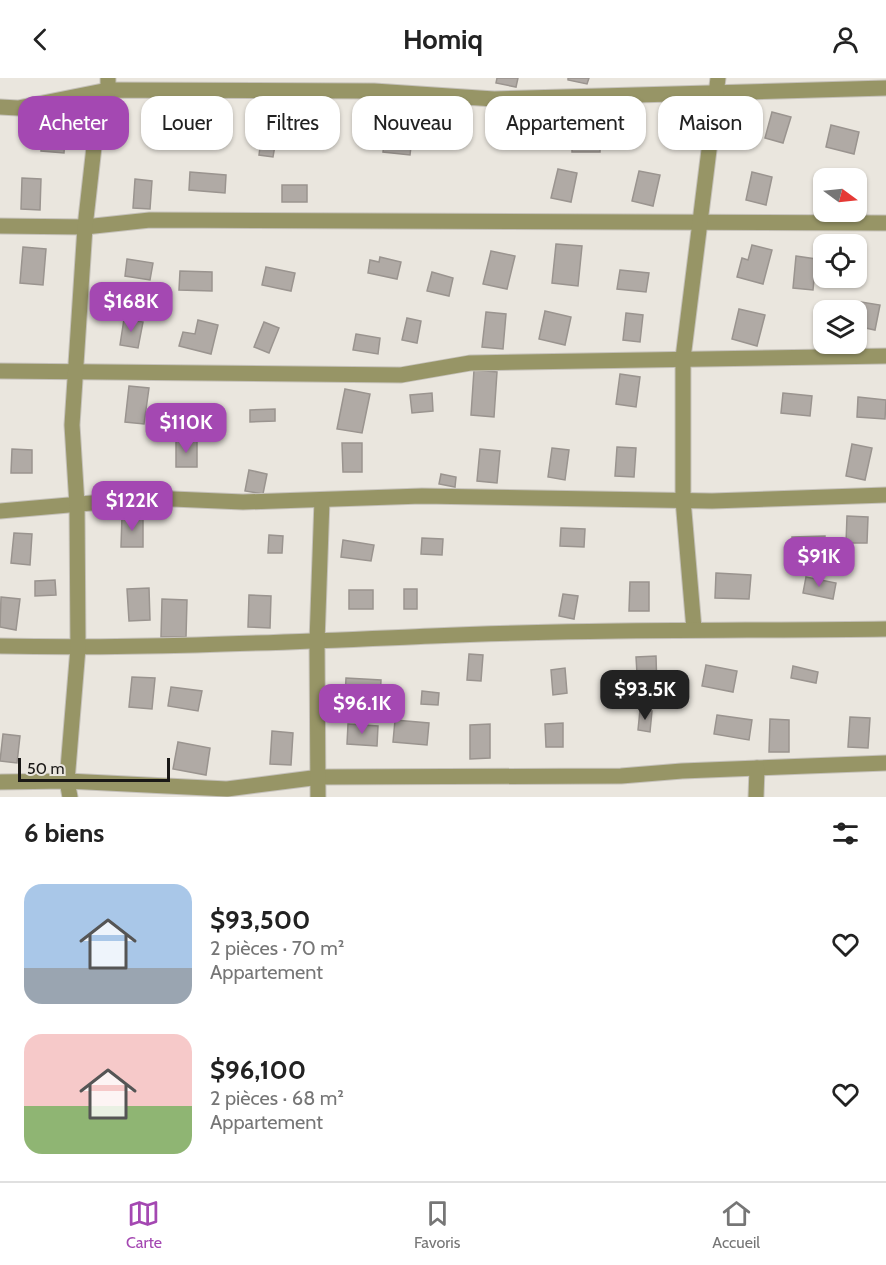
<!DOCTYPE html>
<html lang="fr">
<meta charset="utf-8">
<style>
:root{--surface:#fff;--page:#f6f6f6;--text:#222;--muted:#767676;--line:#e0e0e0;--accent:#a448b2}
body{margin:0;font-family:Cabin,sans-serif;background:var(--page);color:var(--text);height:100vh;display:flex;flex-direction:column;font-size:22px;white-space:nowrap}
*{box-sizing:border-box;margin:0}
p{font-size:20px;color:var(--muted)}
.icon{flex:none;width:33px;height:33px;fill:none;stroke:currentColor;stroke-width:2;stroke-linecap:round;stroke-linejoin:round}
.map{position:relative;height:719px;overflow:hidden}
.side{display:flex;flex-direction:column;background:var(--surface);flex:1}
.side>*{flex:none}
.top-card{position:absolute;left:18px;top:18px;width:850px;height:54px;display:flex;gap:12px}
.needle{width:39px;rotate:105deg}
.fabs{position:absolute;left:813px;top:90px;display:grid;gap:12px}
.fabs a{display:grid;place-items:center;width:54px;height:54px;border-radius:12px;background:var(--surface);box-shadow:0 2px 4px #0004;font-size:30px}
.scale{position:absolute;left:18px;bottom:15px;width:152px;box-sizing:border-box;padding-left:6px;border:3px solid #1a1816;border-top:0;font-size:16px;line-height:21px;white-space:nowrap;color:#1a1816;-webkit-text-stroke:4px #eae6de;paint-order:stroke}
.price{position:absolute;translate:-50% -51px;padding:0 14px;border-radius:12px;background:var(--accent);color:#fff;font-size:20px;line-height:39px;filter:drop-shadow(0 2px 3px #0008)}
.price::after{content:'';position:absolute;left:50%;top:36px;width:18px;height:14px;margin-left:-9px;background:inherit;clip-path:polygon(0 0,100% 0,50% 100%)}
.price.on{background:#222;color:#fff}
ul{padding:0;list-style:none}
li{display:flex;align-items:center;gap:18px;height:150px;padding:0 24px}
li span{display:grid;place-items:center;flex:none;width:168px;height:120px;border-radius:18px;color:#555}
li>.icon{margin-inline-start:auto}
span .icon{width:72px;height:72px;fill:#fffc;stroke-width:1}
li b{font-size:26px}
h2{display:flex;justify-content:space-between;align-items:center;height:72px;padding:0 24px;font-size:26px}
.chip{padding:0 21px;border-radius:18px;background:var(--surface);box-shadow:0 2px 4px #0004;font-size:21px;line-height:54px}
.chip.on{background:var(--accent);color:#fff}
header{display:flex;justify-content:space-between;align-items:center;height:78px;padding:0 24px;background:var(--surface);font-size:27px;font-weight:700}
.menu{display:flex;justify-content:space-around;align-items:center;height:84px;border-top:2px solid var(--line);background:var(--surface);font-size:16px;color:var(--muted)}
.menu a{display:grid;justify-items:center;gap:3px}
.menu .on{color:var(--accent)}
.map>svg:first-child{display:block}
.building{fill:#b0aaa5;stroke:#9a948f;stroke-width:1.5}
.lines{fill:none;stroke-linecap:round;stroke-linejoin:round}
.minor-casing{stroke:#c5c1ba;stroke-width:17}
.minor{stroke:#979566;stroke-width:15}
</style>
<header><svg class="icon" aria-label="back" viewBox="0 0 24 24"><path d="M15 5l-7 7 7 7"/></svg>Homiq<svg class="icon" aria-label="person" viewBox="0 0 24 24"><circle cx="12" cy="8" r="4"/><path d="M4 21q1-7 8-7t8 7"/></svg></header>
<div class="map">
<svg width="886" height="719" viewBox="0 0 886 719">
<rect width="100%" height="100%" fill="#eae6de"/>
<!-- building -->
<g class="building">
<polygon points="497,0 518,0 516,9 496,5"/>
<polygon points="568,0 589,0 587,6 568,2"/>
<rect x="149" y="31" width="18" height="27"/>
<polygon points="772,34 791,39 783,65 765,60"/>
<polygon points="831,47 859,54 854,76 826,69"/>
<polygon points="262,54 277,56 273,79 259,77"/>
<rect x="572" y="55" width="28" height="19"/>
<polygon points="385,57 412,60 410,77 383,74"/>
<polygon points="42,58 65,60 64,75 41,73"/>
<polygon points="558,91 577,95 571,124 551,120"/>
<polygon points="639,93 660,97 653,128 632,123"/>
<polygon points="190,94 226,97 225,115 189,112"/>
<polygon points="752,94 772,99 766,127 746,122"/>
<polygon points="22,100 41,101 40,132 21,131"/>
<polygon points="135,101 152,103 150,131 133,130"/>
<rect x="282" y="107" width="25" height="17"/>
<polygon points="556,166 582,168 578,208 552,205"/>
<polygon points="752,167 772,172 763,206 737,199 742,180 748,182"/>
<polygon points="23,169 46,171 43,207 20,205"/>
<polygon points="491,173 515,178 507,211 483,206"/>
<polygon points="796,178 816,181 813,212 793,210"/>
<polygon points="380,179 401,184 397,201 368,195 370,182 379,184"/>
<polygon points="127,181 153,185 150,202 125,198"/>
<polygon points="266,189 295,195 291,213 262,207"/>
<polygon points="620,192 649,195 646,214 617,211"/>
<polygon points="180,193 212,194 212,213 179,212"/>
<polygon points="432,194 453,200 449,218 427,213"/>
<polygon points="861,224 880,227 875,252 856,248"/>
<polygon points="739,231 765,237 757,268 732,261"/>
<polygon points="545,233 571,239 565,267 539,261"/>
<polygon points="486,234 506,236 503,271 482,269"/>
<polygon points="626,235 643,237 640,264 623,262"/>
<polygon points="407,240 421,243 417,265 402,262"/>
<polygon points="124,241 143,244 138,270 120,267"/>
<polygon points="198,242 218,247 211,276 179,268 183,254 195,256"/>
<polygon points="264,244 279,250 269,275 254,269"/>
<polygon points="356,256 380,260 378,276 353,272"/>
<polygon points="474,292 497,294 494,339 471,337"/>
<polygon points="620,296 640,299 636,329 616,326"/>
<polygon points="129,308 149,310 144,346 125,344"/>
<polygon points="345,311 370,316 362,355 337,351"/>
<polygon points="432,315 433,333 412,335 410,317"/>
<polygon points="783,315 812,318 810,338 781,335"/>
<polygon points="858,319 886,322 885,341 857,339"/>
<polygon points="275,331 275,343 250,344 250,332"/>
<rect x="176" y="363" width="21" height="26"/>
<polygon points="342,365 362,365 362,394 343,394"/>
<polygon points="852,366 872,370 865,402 846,398"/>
<polygon points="617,369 636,370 634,399 615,398"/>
<polygon points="552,370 569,372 565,402 548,399"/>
<polygon points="12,371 32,372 32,395 11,395"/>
<polygon points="480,371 500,373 497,405 477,403"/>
<polygon points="249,392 267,396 263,416 245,413"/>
<polygon points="441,396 456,399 455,409 439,406"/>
<polygon points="122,438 143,438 143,469 121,469"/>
<polygon points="847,438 868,439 867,465 846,465"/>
<polygon points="561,450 585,451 584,469 560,468"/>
<polygon points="14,455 32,456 30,487 11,485"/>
<polygon points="269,457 283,458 282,475 268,475"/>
<polygon points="825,458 825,480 792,480 792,459"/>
<polygon points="422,460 443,461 442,477 421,476"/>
<polygon points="343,462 374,467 371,483 341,479"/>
<polygon points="716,495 751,497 749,521 715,520"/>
<polygon points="806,499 836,505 833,521 803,515"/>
<polygon points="55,502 56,517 35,518 35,503"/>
<polygon points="630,504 649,504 649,533 629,533"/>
<polygon points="149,510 150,542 129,543 127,511"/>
<rect x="404" y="511" width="13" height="20"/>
<rect x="349" y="512" width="24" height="19"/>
<polygon points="563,516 578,518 574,541 559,538"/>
<polygon points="249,517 271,518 270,550 248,549"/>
<polygon points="1,519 20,521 16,552 0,549"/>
<polygon points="162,521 187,522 186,559 161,559"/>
<polygon points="469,576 483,577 481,603 467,602"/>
<polygon points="656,578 657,611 638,612 636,579"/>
<polygon points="706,587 737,593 733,614 702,608"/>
<polygon points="793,588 818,594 816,605 791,600"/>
<polygon points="565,590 567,615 553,617 551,592"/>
<polygon points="132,599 155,600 152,631 129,629"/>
<polygon points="346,600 381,602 380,621 345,619"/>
<polygon points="171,609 202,613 198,633 168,628"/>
<polygon points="422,613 439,615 438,627 421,626"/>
<polygon points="640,632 652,633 650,654 638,652"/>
<polygon points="717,637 752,642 749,662 714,656"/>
<polygon points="850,639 870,640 868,670 848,669"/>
<polygon points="770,641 789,642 789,674 769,674"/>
<polygon points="395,642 429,645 427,667 393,664"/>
<polygon points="563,645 563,669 546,669 545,646"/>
<polygon points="348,646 378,648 377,668 347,666"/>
<polygon points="490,646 490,680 470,681 470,647"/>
<polygon points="272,653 293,655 291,687 270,686"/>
<polygon points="3,656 20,658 17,685 0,683"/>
<polygon points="178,664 210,670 206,697 173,691"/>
</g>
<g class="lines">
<!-- minor casing -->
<g class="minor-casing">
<g id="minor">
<polyline points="0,29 18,30 108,12 374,13 494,21 886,10"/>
<polyline points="0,148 85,149 150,142 886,145"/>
<polyline points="0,293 401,297 470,285 886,278"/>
<polyline points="0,433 149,420 243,424 422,418 712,423 886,417"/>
<polyline points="694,551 683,422 683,280 718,0"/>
<path d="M0 568C144 571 288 564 432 558 583 551 735 553 886 551"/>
<polyline points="0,704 67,703 227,711 320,699 621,698 682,693 886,685"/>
<polyline points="70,719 67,703 78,570 77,427 72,347 85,149 96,51 108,12 108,0"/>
<polyline points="318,719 317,564 322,422"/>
<polyline points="756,719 757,690"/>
</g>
</g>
<!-- minor -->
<use href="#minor" class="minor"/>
</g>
</svg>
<div class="fabs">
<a><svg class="needle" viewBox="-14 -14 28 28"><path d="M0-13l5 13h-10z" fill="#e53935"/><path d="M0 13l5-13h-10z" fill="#767676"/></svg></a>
<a><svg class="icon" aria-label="locate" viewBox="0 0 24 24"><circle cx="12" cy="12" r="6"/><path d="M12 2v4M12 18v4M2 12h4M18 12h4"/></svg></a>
<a><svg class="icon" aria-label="layers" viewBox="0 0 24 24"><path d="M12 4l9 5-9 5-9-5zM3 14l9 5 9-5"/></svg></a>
</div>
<div class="scale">50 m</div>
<b class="price" style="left:131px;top:255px">$168K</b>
<b class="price" style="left:186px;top:376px">$110K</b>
<b class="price" style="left:132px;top:454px">$122K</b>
<b class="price" style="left:819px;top:510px">$91K</b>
<b class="price on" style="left:645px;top:643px">$93.5K</b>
<b class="price" style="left:362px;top:657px">$96.1K</b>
<div class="top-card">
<a class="chip on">Acheter</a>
<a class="chip">Louer</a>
<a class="chip">Filtres</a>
<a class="chip">Nouveau</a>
<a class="chip">Appartement</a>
<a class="chip">Maison</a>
</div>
</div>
<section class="side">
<h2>6 biens<svg class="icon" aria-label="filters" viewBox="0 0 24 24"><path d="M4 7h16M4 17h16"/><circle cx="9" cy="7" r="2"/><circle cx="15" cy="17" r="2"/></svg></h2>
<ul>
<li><span style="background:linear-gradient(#a9c7e8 70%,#9aa5b1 0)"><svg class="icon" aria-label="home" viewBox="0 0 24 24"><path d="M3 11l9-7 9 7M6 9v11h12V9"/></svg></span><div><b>$93,500</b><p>2 pièces · 70 m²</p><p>Appartement</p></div><svg class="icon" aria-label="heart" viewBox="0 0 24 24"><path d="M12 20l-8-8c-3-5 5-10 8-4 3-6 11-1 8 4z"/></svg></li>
<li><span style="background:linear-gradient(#f6c9c9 60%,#8fb573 0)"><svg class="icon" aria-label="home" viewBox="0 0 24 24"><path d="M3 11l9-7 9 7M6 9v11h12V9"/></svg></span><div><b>$96,100</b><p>2 pièces · 68 m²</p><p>Appartement</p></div><svg class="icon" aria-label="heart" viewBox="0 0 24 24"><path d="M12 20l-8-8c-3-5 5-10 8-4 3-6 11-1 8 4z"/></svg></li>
</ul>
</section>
<nav class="menu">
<a class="on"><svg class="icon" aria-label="map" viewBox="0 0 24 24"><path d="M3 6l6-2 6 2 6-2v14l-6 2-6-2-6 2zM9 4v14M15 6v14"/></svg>Carte</a>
<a><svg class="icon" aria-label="saved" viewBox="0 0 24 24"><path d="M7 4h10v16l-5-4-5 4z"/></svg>Favoris</a>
<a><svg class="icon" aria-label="home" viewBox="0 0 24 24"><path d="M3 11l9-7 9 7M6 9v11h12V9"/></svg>Accueil</a>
</nav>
